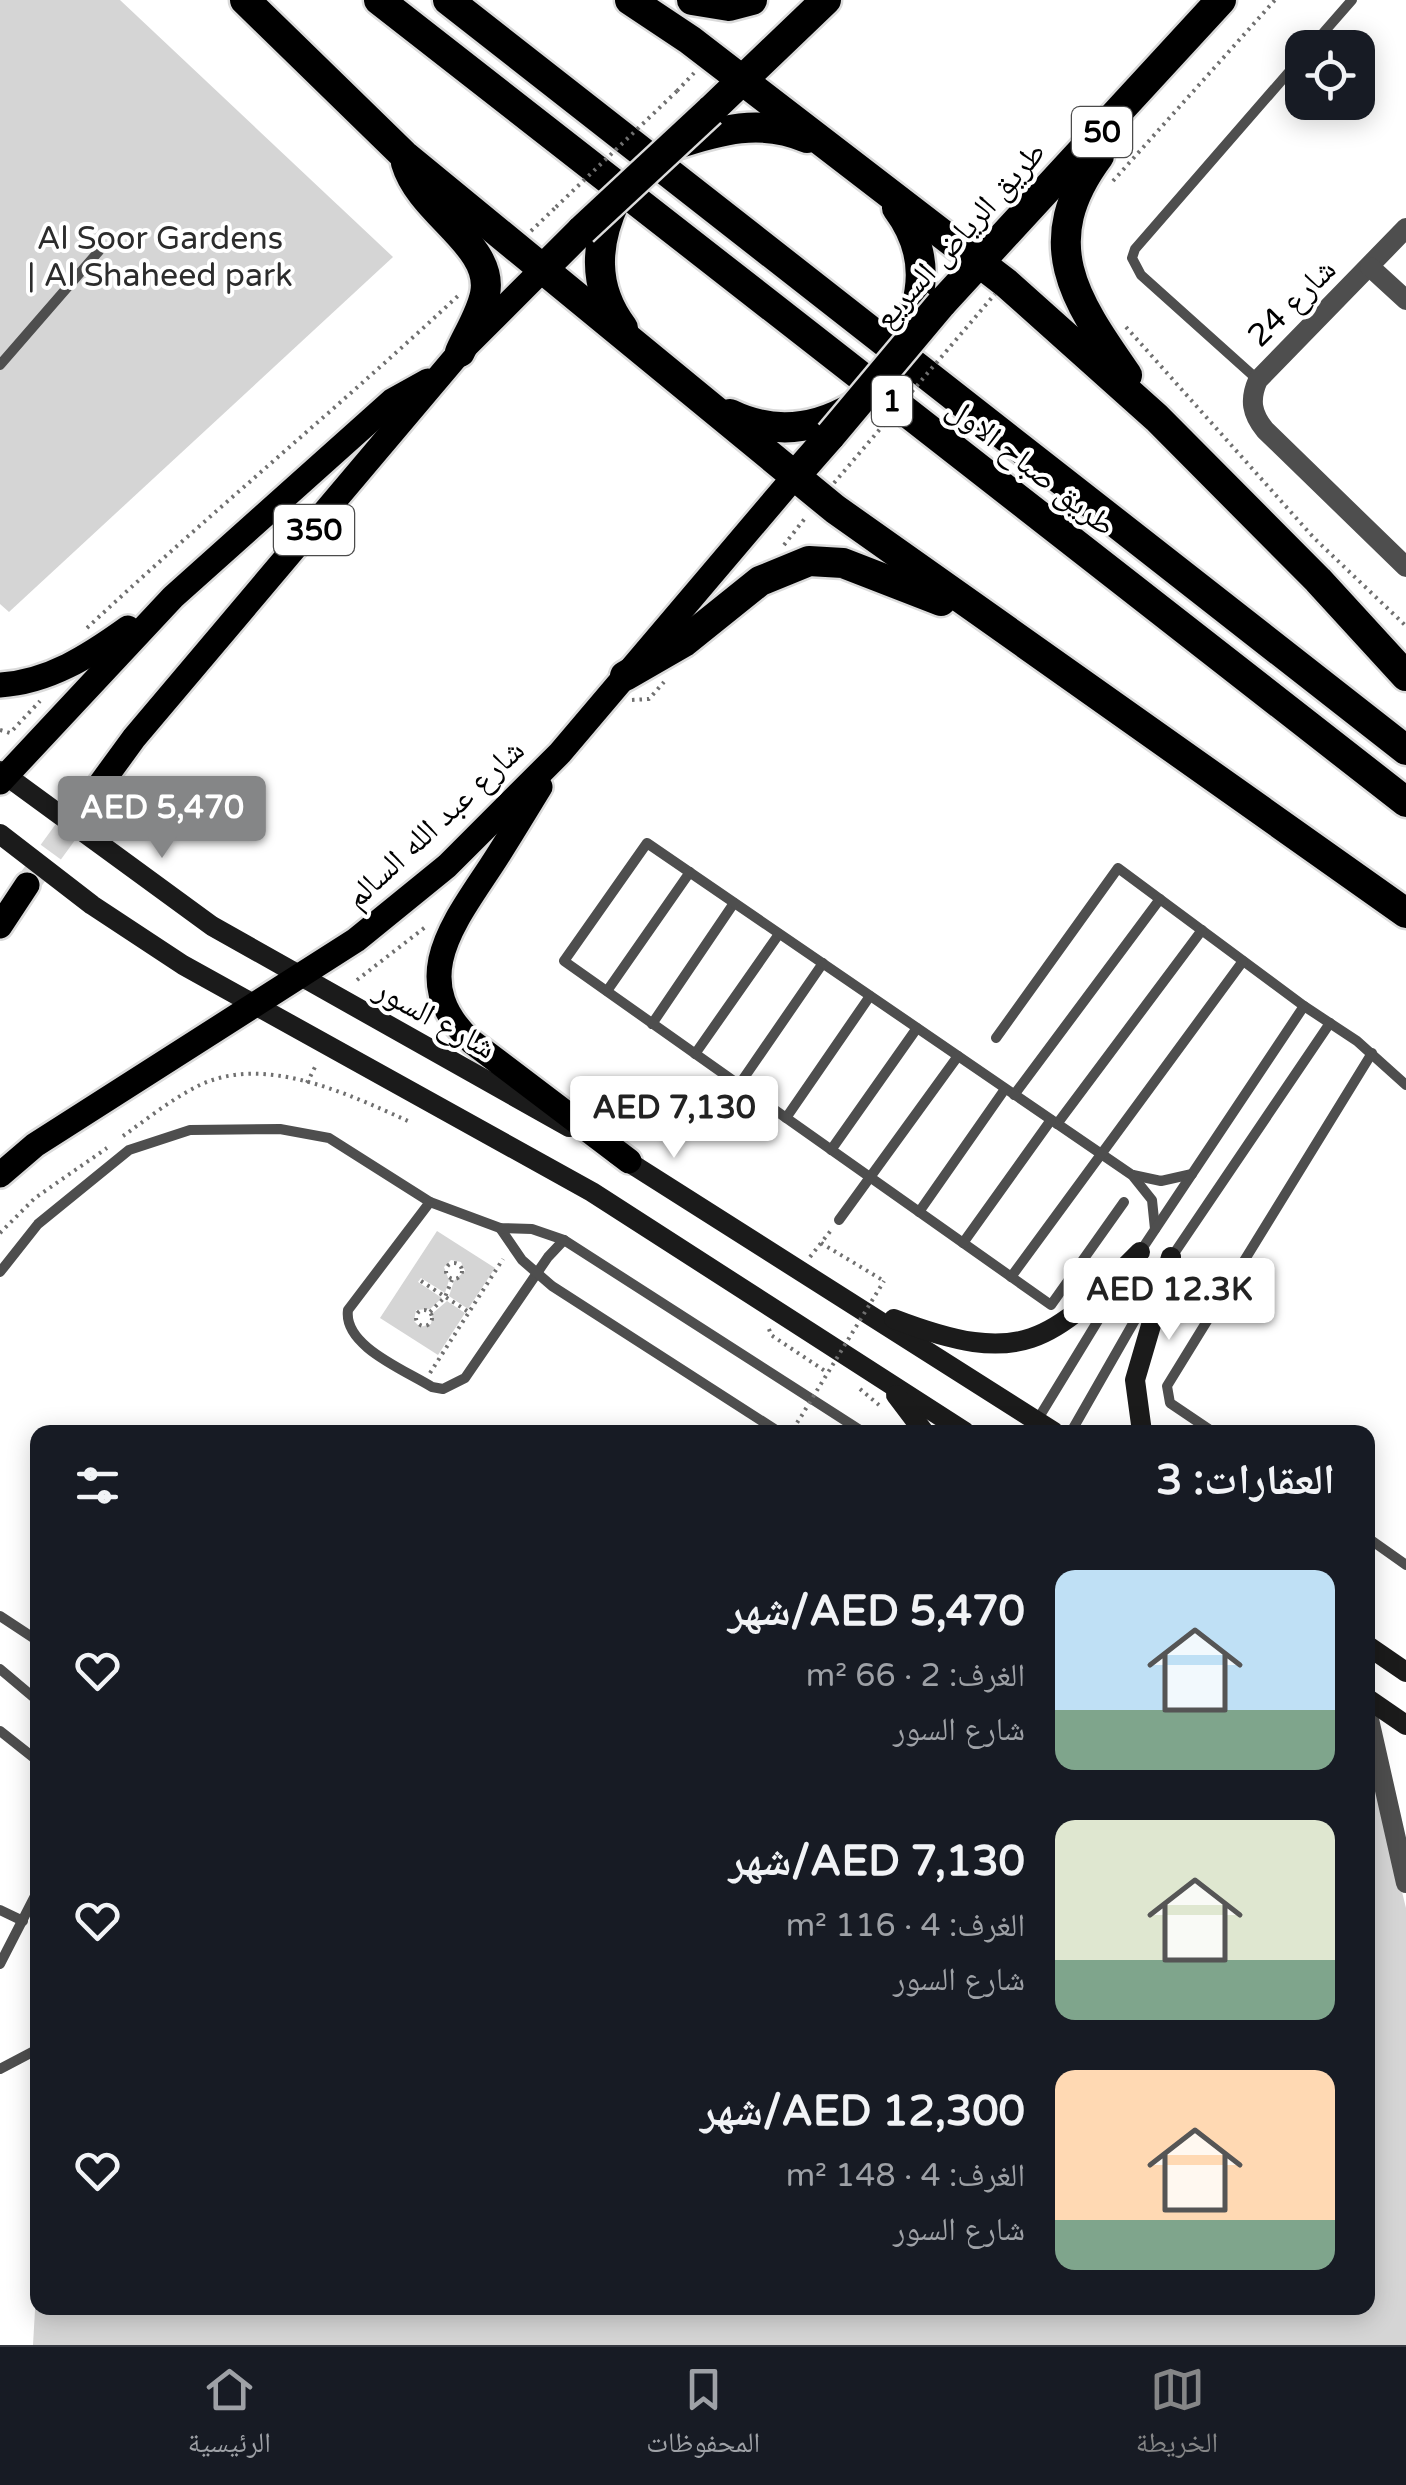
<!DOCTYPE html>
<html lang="ar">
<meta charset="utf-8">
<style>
:root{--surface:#171b24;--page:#20242c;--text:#f1f3f6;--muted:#9ea1a6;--line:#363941;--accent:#858687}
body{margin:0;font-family:"Varela Round","Noto Naskh Arabic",sans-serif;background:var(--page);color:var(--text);direction:rtl;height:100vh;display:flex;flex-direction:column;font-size:38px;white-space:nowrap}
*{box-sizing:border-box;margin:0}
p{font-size:32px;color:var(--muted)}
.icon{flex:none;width:55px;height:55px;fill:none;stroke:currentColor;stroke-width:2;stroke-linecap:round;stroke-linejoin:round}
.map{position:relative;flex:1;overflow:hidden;direction:ltr}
.details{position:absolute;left:30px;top:1425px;width:1345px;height:890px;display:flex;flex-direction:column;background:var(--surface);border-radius:20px;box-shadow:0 5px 25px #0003;direction:rtl}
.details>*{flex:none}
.buttons{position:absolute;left:1285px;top:30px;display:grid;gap:20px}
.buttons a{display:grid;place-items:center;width:90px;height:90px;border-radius:20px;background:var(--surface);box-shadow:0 5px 25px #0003;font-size:50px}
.price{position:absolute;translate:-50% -85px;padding:0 22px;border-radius:10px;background:#fff;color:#222;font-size:32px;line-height:65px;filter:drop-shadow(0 2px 5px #0008)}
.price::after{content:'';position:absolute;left:50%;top:60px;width:30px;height:22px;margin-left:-15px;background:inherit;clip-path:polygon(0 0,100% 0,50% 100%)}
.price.on{background:var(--accent);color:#fff}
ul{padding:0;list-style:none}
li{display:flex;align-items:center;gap:30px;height:250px;padding:0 40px}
li span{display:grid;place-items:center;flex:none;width:280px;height:200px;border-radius:20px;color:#555}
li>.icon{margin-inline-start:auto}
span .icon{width:120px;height:120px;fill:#fffc;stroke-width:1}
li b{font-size:42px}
h2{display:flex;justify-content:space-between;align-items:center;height:120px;padding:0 40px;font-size:42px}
.menu{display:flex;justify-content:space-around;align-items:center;height:140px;border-top:2px solid var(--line);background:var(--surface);font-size:28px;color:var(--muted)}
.menu a{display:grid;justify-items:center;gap:5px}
.menu .on{color:var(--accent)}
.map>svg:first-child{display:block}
.green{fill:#d5d5d5}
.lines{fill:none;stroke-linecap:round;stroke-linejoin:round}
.primary-tunnel{stroke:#d9d9d9;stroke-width:25;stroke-dasharray:25 12;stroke-linecap:butt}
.primary-casing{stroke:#dbdbdb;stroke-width:30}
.highway-casing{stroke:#dbdbdb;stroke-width:35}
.path{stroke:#707070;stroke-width:4;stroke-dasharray:2.5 5;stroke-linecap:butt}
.lane{stroke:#4e4e4e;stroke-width:10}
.street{stroke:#4e4e4e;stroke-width:20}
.secondary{stroke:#1b1b1b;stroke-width:20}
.primary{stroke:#000;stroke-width:25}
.highway{stroke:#000;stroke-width:30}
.highway-bridge-casing{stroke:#dbdbdb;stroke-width:35;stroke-linecap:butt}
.path-bridge{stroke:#707070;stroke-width:4;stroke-dasharray:2.5 5;stroke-linecap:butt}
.highway-bridge{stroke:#000;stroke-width:30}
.labels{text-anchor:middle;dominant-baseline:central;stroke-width:8;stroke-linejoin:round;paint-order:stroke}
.shield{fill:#fff;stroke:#4c4c4c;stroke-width:2.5}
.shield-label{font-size:30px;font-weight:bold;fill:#000}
.street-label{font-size:32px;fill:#000;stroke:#fff}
.park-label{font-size:32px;fill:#2c2c2c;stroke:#fff}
</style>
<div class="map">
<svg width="1406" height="2345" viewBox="0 0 1406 2345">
<rect width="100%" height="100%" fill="#fff"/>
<!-- green -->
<g class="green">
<polygon points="0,0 120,0 393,257 9,612 0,604"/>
<polygon points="437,1231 495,1268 468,1309 449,1296 454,1281 465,1271 461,1262 451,1260 444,1267 449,1280 445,1293 421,1278 418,1282 442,1298 430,1309 416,1310 414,1321 420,1327 431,1324 433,1313 447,1301 465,1313 438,1355 380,1318"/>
<polygon points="1368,1754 1406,1908 1406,2345 33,2345 37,2275 38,2308 1368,2308"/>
</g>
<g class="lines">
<!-- primary-tunnel -->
<polyline class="primary-tunnel" points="29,882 91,797"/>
<!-- primary casing -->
<g class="primary-casing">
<g id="primary">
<path d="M0 685C49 682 89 656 128 628"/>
<polyline points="0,782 173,597 392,401 428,381"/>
<path d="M540 787C524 813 508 840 491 866 453 924 406 981 472 1042L629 1161"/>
<polyline points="91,797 134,738 460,352 543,269"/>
<polyline points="0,926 27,885"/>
<polyline points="0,1175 35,1145 356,940 447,866 560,753 795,476"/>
</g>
</g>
<!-- highway casing -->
<g class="highway-casing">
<g id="highway">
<polyline points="245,0 404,155 835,509 1406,913"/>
<polyline points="379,0 1406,802"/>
<polyline points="448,0 1406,750"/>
<polyline points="630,0 690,40 1006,283 1157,418 1318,580 1406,676"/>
<polyline points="692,0 729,6 752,0"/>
<polyline points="710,111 826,0"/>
<path d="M674 145C719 130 761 118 807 138"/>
<path d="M1099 156C1035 242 1074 299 1127 375"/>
<path d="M406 163C421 214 495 245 485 294 481 314 468 334 460 352"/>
<path d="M616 199C595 243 592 287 623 328"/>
<path d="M897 208C932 255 923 295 904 347"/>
<polyline points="543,269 582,230"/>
<polyline points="941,304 1221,0"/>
<path d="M730 414C773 435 815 430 855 406"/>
<polyline points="795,476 831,435"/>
<polyline points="625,676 684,642 760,581 809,561 843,563 941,601"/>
</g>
</g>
<!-- path -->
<g class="path">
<polyline points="677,91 694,73"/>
<polyline points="1113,181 1275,0"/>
<polyline points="531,231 556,207"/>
<polyline points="1126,327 1314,538 1406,626"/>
<polyline points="784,545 806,517"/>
<path d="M87 628C209 514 338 408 460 294"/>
<polyline points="632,700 649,699 664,682"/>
<polyline points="0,730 10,733 40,701"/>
<polyline points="357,980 428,925"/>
<polyline points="307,1083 316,1065"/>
<path d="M123 1136C147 1119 173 1098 200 1085 265 1054 348 1094 408 1121"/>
<polyline points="0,1233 35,1198 107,1148"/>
<polyline points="821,1243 884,1281"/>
<polyline points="810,1257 832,1229"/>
<circle cx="454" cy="1271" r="8"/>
<polyline points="421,1281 467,1311"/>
<circle cx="424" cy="1318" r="8"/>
<polyline points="430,1312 445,1297 452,1280"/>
<polyline points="769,1329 771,1335 828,1373"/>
<polyline points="430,1373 503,1259"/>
<polyline points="860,1389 879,1405"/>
<polyline points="793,1429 804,1412"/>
</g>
<!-- lane -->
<g class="lane">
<polyline points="1310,48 1352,0"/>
<polyline points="0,365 99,251"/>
<polyline points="1258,380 1141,275 1132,258 1135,249 1302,57"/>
<polyline points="607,991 690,872"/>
<polyline points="652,1024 734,903"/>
<polyline points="996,1038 1118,868 1304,1006"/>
<polyline points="695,1054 779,934"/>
<polyline points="739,1085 823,963"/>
<polyline points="1014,1095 1160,899"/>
<polyline points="786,1118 870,996"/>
<polyline points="1057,1124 1202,930"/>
<polyline points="831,1150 917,1028"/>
<polyline points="1133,1175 1161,1181 1192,1174"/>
<path d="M430 1202 348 1310C343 1346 405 1370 432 1387L443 1389 465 1378 548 1257 564 1240"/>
<polyline points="1124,1202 1051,1305 564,961 647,843 1132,1175 1152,1200 1155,1229"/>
<polyline points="919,1212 1005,1089"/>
<polyline points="839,1220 958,1056"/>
<polyline points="500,1228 522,1260 552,1286 779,1432"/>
<polyline points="963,1243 1051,1120"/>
<polyline points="1138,1255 1304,1006 1357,1041 1406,1085"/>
<polyline points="1171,1258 1330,1023"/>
<polyline points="0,1272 38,1224 129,1150 190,1130 280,1129 329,1138 430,1202 500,1228 532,1229 564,1240 863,1432"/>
<polyline points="1011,1277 1243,961"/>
<polyline points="1030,1432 1124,1278"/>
<polyline points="1071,1432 1155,1285"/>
<polyline points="1213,1432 1170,1403 1167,1386 1372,1053"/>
<polyline points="1368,1538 1406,1565"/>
<polyline points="0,1616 38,1641"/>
<polyline points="0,1669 38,1701"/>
<polyline points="0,1731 38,1761"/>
<polyline points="0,1910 23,1921"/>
<polyline points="0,1964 38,1890"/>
<polyline points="0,2069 38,2049"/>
</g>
<!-- street -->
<g class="street">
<path d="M1406 228 1258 380C1249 400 1252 414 1265 430L1406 567"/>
<polyline points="1370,267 1406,300"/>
<polyline points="1368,1715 1406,1883"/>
</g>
<!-- secondary -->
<g class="secondary">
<polyline points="0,771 212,926 569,1127"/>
<polyline points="0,834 92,905 183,965 592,1192 965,1432"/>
<polyline points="616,1154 1054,1432"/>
<path d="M894 1319C1022 1368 1050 1343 1140 1252"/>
<polyline points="896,1395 924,1432"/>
<polyline points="1142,1432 1135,1380 1171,1257"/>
<polyline points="1368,1646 1406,1672"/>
<polyline points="1368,1699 1406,1725"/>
</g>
<!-- primary -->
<use href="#primary" class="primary"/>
<!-- highway -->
<use href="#highway" class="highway"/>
<!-- highway-bridge casing -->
<g class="highway-bridge-casing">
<g id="highway-bridge">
<polyline points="582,230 710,111"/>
<polyline points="831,435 941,304"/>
</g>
</g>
<!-- path-bridge -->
<g class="path-bridge">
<polyline points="556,207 677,91"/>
<polyline points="834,483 995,294"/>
<polyline points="805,1410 884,1281"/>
</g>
<!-- highway-bridge -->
<use href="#highway-bridge" class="highway-bridge"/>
</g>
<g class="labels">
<!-- shield labels -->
<g class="shield">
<rect x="1072" y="107" width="60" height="50" rx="8"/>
<rect x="872" y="376" width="40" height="50" rx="8"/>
<rect x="274" y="505" width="80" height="50" rx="8"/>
</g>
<g class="shield-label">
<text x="1102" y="132">50</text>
<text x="892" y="401">1</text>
<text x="314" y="530">350</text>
</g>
<!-- street labels -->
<g class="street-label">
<text transform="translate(960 235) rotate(-48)">طريق الرياض السريع</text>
<text transform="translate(1292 303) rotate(-45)">شارع 24</text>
<text transform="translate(1031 467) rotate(38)">طريق صباح الاول</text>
<text transform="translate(435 824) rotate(-43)">شارع عبد الله السالم</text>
<text transform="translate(435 1019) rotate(29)">شارع السور</text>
</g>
<!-- park labels -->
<g class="park-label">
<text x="160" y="239">Al Soor Gardens<tspan x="160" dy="37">| Al Shaheed park</tspan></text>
</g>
</g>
</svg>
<div class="buttons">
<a><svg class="icon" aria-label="locate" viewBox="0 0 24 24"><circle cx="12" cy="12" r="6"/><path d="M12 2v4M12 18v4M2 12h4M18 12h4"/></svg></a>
</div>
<b class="price on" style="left:162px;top:861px">AED 5,470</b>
<b class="price" style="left:674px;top:1161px">AED 7,130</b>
<b class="price" style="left:1169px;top:1343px">AED 12.3K</b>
<section class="details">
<h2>العقارات: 3<svg class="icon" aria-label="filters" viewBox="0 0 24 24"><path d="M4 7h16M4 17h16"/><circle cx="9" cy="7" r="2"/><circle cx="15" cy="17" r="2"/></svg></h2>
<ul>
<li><span style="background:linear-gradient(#bfe0f5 70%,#7fa58c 0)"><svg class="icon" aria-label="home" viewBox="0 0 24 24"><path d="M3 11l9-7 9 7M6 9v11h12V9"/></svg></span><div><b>AED 5,470/شهر</b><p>الغرف: 2 · 66 m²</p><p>شارع السور</p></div><svg class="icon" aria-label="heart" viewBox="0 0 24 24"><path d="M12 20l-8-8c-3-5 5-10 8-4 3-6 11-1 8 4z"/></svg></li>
<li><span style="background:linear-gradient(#dfe7d0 70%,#7fa58c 0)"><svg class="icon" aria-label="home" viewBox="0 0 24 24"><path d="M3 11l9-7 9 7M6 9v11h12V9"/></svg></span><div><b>AED 7,130/شهر</b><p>الغرف: 4 · 116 m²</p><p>شارع السور</p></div><svg class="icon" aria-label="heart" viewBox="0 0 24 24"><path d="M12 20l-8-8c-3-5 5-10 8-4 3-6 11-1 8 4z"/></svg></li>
<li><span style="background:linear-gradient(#ffd9b3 75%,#7fa58c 0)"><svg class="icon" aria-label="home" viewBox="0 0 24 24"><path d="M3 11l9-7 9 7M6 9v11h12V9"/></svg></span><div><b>AED 12,300/شهر</b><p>الغرف: 4 · 148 m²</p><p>شارع السور</p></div><svg class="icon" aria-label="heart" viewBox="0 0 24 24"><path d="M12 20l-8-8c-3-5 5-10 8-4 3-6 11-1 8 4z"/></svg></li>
</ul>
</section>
</div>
<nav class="menu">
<a class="on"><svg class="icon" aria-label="map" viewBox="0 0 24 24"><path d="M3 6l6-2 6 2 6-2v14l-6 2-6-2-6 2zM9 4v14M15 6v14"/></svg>الخريطة</a>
<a><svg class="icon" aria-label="saved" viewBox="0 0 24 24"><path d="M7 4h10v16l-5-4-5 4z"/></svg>المحفوظات</a>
<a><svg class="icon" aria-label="home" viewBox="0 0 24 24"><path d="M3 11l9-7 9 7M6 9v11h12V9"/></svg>الرئيسية</a>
</nav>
